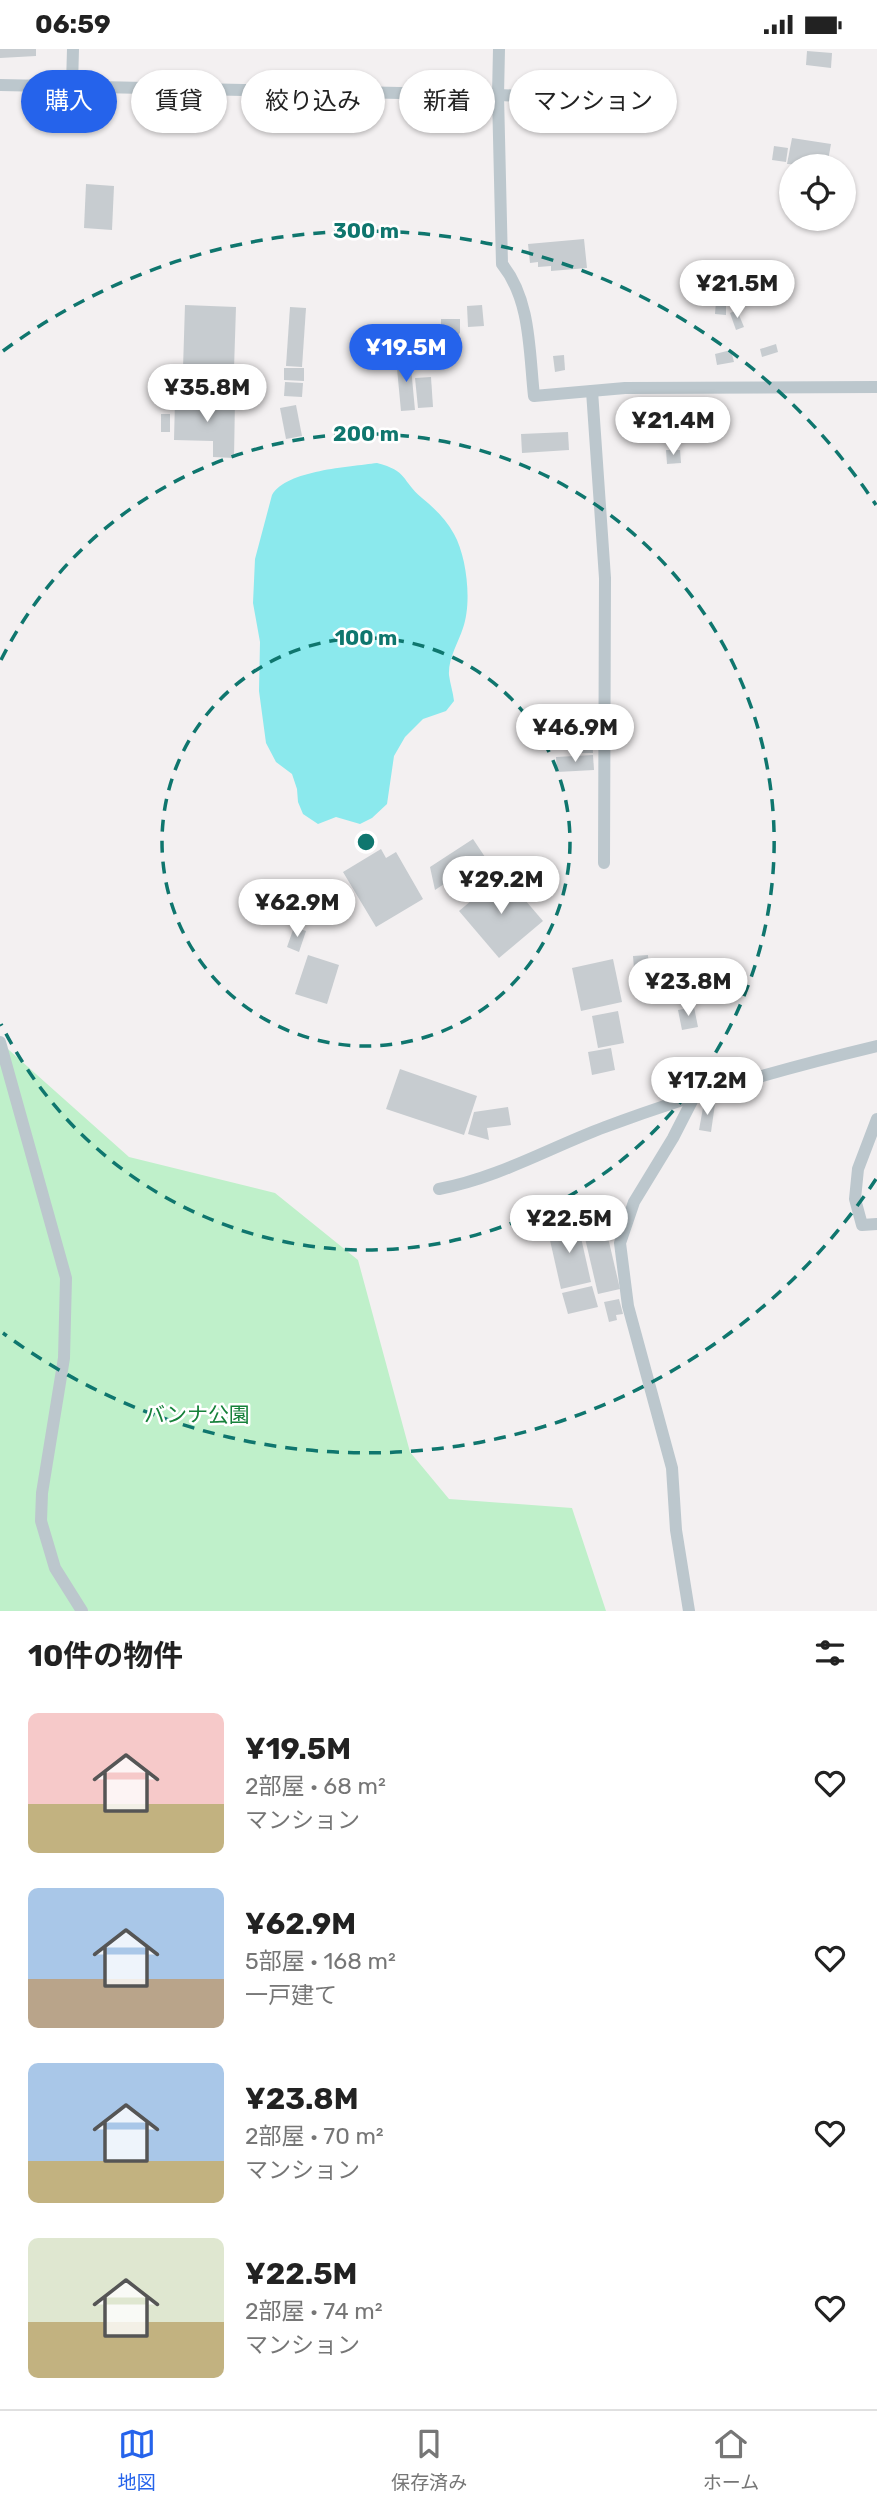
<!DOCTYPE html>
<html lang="ja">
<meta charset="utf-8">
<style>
:root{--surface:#fff;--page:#f6f6f6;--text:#222;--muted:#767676;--line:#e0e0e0;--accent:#2563eb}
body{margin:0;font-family:Rubik,"Noto Sans JP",sans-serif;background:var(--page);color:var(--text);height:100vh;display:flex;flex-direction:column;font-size:26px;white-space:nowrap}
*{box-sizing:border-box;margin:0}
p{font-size:23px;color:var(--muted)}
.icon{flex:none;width:38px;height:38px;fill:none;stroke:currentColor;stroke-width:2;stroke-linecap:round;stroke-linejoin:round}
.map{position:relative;height:1562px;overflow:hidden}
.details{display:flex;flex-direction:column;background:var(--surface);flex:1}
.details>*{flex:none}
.top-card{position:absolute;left:21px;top:21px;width:836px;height:63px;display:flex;gap:14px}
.tools{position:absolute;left:779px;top:105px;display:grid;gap:14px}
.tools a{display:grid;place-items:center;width:77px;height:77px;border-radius:50%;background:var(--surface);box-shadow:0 2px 5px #0004;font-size:35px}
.price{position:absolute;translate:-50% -60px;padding:0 16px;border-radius:24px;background:#fff;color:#222;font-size:23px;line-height:46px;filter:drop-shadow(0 2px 4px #0008)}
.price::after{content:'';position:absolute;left:50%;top:42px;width:21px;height:16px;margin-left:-10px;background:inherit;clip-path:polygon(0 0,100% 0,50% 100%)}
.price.current{background:var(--accent);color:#fff}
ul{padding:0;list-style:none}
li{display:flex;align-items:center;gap:21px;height:175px;padding:0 28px}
li span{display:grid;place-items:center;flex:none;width:196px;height:140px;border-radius:10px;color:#555}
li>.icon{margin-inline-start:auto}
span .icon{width:84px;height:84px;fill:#fffc;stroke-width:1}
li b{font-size:30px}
h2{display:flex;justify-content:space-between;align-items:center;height:84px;padding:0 28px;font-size:30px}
.tag{padding:0 24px;border-radius:32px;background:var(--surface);box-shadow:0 2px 5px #0004;font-size:24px;line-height:63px}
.tag.current{background:var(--accent);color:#fff}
.status{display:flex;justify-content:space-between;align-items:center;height:49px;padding:0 35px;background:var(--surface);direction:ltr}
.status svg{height:19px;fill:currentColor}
.tabs{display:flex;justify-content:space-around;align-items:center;height:98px;border-top:2px solid var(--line);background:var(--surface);font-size:19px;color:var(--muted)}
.tabs a{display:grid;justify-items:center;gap:4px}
.tabs .current{color:var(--accent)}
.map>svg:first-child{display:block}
.green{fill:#bff0ca}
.water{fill:#8be9ed}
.building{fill:#c7ccd0}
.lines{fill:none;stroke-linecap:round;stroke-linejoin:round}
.minor{stroke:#bcc7cd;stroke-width:12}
.ring{fill:none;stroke:#0f766e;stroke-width:3.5;stroke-dasharray:12 9}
.labels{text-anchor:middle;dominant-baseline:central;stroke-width:5;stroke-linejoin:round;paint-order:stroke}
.park-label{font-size:21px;fill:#16813a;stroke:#fff}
.centre{fill:#0f766e;stroke:#fff;stroke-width:3.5}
.ring-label{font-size:21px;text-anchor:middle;font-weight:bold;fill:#0f766e;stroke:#fff;stroke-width:5;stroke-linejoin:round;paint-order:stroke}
</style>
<div class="status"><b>06:59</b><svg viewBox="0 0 49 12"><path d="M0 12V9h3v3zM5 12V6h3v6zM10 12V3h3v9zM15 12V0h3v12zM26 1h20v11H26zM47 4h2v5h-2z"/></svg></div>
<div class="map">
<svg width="877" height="1562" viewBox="0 0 877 1562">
<rect width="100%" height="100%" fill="#f3f0f1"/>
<!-- green -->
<polygon class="green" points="0,993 129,1108 275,1144 358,1211 410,1403 449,1450 572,1459 606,1562 0,1562"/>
<!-- water -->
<path class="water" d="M377 414C408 422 401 431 422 449 434 459 446 470 454 485 467 508 472 554 463 579 458 594 448 610 449 626 450 634 453 643 454 652L446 662 423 670 405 688 394 707 387 755 372 769 360 775 336 768 318 775 303 765 298 753 297 740 292 725 276 713 266 694 259 642 260 593 253 554 255 510 272 446C287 421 349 418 377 414Z"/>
<!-- building -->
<g class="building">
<polygon points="0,0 36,0 36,7 0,9"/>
<polygon points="807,2 832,4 831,19 806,16"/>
<polygon points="597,56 613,56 614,67 598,68"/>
<polygon points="617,68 632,69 632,77 617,77"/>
<polygon points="792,89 831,95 827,117 787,115"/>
<polygon points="774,97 788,99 786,113 772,111"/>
<polygon points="86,135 114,137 112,181 84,179"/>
<polygon points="584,190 587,219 551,222 551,217 538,218 538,213 530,214 528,195"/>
<polygon points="716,252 726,253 726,266 715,265"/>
<polygon points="185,256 236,258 234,320 183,319"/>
<polygon points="482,256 484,277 468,278 467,257"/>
<polygon points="290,258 306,259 302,318 286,317"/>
<polygon points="737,261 744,278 736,281 730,264"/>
<polygon points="441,270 460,270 460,284 453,289 441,290"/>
<polygon points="776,295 778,303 762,308 760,300"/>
<polygon points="731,301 734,313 717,316 715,305"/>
<polygon points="564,306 565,321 555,323 553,307"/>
<polygon points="410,308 415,361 401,362 396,309"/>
<polygon points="284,319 304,319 304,332 284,331"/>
<polygon points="431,328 433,358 418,359 415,329"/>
<polygon points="285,333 303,334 302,348 284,347"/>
<polygon points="175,351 235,351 234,409 213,408 213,392 174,391"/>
<polygon points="296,356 302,387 286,390 280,359"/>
<rect x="161" y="365" width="9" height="18"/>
<polygon points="568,383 569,401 522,404 521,385"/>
<polygon points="666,401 680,401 681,414 667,415"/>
<polygon points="592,676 593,704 581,704 580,677"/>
<polygon points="593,706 594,721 557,723 556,708"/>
<polygon points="473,790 489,814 472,825 468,819 435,841 430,818"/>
<polygon points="381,800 386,809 396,803 423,850 376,878 343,823"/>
<polygon points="503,825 543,872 499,909 459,862"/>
<polygon points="294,878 306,882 299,903 287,898"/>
<polygon points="308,906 339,916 327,955 295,945"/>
<polygon points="648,906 649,919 634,920 633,907"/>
<polygon points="613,910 622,953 581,962 572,919"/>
<polygon points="694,958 698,978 682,981 678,961"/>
<polygon points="618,962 624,994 598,999 592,967"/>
<polygon points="611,999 615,1021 592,1026 588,1003"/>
<polygon points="400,1020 477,1047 464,1086 386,1060"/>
<polygon points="688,1026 690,1038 668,1042 667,1029"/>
<polygon points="704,1053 715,1055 711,1083 699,1081"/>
<polygon points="508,1058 511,1076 487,1079 489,1091 468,1085 474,1063"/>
<polygon points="603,1167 620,1240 598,1245 581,1172"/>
<polygon points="577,1171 591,1233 561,1240 547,1178"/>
<polygon points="592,1237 598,1258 568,1265 562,1244"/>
<polygon points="619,1250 623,1265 616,1266 617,1271 609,1273 604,1253"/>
</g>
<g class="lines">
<!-- minor -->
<g class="minor">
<path d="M499 0 498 46 502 215C531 251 529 302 534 347L625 339 877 338"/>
<polyline points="0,36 498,46 658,52"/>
<polyline points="72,36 73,0"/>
<polyline points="592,342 605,529 604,814"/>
<polyline points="0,993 66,1229 64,1309 42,1444 41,1472 55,1519 82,1562"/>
<polyline points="877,1070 858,1120 855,1150 862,1176 877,1175"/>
<path d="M439 1140C498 1129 549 1099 605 1078 693 1045 785 1019 877 997"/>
<polyline points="689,1562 676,1481 672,1419 628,1257 620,1194 634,1153 673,1089 695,1046"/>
</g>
</g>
<!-- distance rings -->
<g class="ring">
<circle cx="366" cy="793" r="204"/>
<path d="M1 611A408 408 0 1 1 1 975"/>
<path d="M876 1130A611 611 0 0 1 3 1284M3 302A611 611 0 0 1 876 456"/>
</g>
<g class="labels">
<!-- park labels -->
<g class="park-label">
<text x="197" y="1365">バンナ公園</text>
</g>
</g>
<circle cx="366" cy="793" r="10" class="centre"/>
<g class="ring-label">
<text x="366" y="189">300 m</text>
<text x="366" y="392">200 m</text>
<text x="366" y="596">100 m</text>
</g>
</svg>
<div class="tools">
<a><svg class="icon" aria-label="locate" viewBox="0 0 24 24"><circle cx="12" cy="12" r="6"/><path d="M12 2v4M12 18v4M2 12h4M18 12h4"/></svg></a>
</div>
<b class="price" style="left:737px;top:271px">¥21.5M</b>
<b class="price current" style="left:406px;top:335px">¥19.5M</b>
<b class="price" style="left:207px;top:375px">¥35.8M</b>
<b class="price" style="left:673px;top:408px">¥21.4M</b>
<b class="price" style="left:575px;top:715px">¥46.9M</b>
<b class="price" style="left:501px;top:867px">¥29.2M</b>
<b class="price" style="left:297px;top:890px">¥62.9M</b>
<b class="price" style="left:688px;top:969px">¥23.8M</b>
<b class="price" style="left:707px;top:1068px">¥17.2M</b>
<b class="price" style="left:569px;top:1206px">¥22.5M</b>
<div class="top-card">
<a class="tag current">購入</a>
<a class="tag">賃貸</a>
<a class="tag">絞り込み</a>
<a class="tag">新着</a>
<a class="tag">マンション</a>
</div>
</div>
<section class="details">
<h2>10件の物件<svg class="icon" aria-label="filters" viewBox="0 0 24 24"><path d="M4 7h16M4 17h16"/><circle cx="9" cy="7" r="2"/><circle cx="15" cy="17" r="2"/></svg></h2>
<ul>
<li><span style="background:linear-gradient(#f6c9c9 65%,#c2b280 0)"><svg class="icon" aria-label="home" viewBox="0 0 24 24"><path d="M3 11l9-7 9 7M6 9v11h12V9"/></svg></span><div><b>¥19.5M</b><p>2部屋 · 68 m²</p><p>マンション</p></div><svg class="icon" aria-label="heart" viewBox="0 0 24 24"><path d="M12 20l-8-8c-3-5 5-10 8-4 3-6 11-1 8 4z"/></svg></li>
<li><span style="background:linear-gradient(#a9c7e8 65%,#b9a48a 0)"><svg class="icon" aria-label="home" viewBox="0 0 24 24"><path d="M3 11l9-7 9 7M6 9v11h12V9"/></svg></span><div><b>¥62.9M</b><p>5部屋 · 168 m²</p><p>一戸建て</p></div><svg class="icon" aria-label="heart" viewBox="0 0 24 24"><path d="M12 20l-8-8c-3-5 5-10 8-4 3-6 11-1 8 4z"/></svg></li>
<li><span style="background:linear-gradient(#a9c7e8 70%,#c2b280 0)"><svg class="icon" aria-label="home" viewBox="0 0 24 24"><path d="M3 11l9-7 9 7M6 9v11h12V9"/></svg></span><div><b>¥23.8M</b><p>2部屋 · 70 m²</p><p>マンション</p></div><svg class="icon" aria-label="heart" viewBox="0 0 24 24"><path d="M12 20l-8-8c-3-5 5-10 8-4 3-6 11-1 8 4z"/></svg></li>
<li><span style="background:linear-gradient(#dfe7d0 60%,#c2b280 0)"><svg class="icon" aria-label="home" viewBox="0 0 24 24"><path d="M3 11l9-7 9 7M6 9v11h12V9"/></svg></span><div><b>¥22.5M</b><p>2部屋 · 74 m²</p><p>マンション</p></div><svg class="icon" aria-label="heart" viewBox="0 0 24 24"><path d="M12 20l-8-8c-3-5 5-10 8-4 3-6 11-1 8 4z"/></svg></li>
</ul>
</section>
<nav class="tabs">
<a class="current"><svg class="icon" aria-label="map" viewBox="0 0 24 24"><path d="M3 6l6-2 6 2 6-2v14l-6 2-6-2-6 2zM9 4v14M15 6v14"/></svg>地図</a>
<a><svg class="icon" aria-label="saved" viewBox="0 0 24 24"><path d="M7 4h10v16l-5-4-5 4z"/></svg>保存済み</a>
<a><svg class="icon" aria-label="home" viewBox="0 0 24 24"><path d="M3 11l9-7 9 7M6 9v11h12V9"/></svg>ホーム</a>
</nav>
